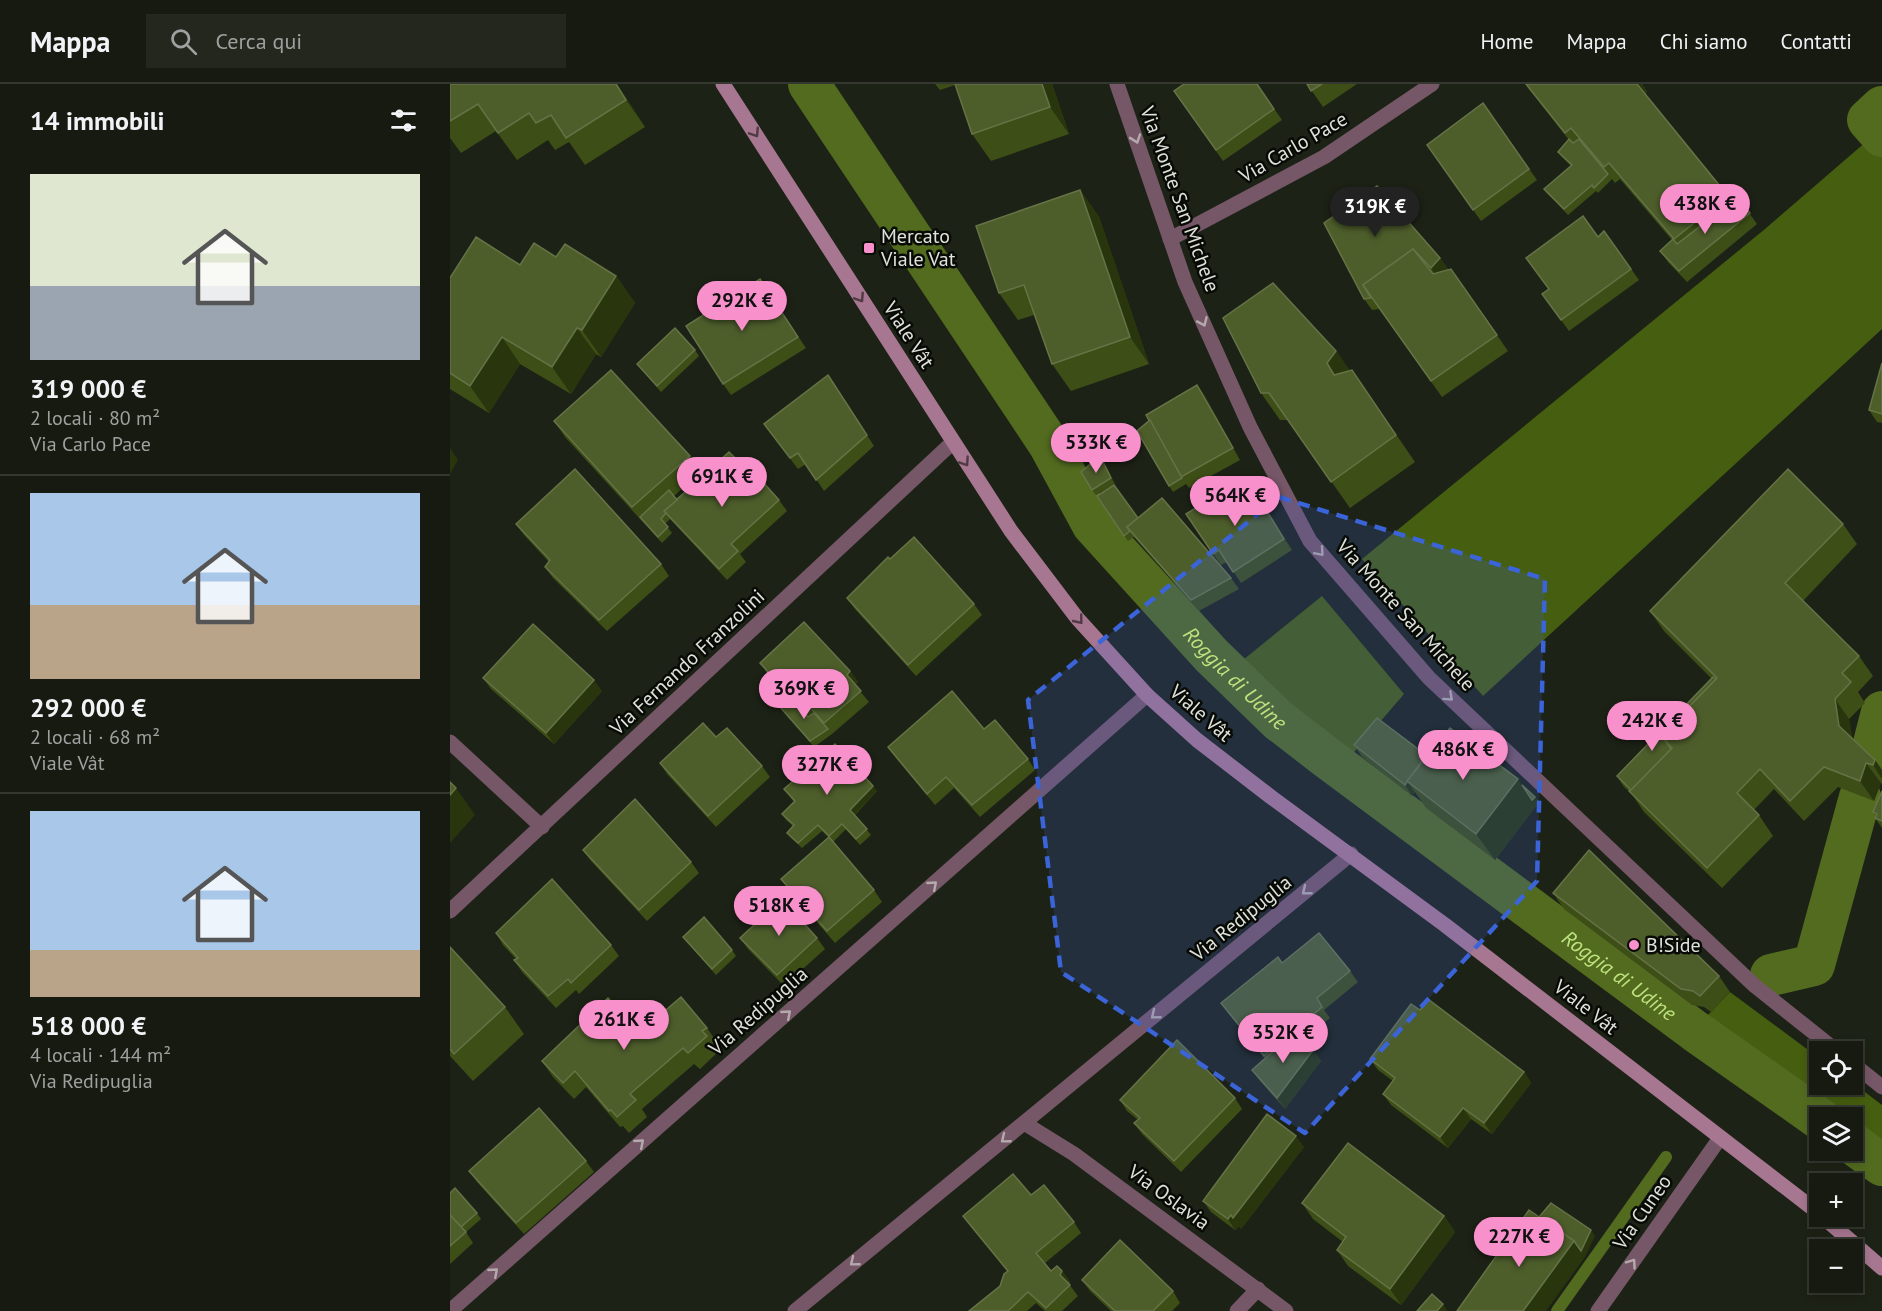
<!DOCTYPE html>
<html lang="it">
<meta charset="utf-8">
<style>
:root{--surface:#161a10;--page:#23271e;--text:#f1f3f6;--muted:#9ea19f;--line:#353830;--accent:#f890cb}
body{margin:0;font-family:"PT Sans",sans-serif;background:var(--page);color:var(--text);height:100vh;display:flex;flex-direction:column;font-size:22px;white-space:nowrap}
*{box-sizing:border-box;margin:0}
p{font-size:20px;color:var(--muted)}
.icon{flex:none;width:33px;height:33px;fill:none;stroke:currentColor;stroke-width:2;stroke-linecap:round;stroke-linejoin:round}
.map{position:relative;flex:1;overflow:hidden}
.details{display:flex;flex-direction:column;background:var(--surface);width:450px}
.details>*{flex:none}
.fabs{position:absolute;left:1359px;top:957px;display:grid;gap:12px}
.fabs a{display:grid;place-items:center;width:54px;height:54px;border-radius:0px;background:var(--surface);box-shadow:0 3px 9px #0003,0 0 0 2px var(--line);font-size:30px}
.price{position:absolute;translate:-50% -51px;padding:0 14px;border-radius:21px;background:var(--accent);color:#111;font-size:20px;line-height:39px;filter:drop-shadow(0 2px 3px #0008)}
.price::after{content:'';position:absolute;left:50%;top:36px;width:18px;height:14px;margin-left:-9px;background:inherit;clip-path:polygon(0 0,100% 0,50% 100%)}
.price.active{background:#222;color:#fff}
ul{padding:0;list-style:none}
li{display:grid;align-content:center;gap:12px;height:318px;padding:0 30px}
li+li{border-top:2px solid var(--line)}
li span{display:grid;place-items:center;height:186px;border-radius:0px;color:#555}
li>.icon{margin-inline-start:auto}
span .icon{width:108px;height:108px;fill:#fffc;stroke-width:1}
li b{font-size:26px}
h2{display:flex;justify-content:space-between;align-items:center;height:72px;padding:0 30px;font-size:26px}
header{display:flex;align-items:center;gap:36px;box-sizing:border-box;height:84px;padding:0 30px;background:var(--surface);border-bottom:2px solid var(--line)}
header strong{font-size:28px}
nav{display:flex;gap:33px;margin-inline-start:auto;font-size:21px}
.search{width:420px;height:54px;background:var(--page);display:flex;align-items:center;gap:15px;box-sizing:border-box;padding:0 21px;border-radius:0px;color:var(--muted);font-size:22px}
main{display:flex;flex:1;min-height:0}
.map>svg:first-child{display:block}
.forest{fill:#465e0f}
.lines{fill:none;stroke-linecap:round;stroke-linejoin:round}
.stream{stroke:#526b1f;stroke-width:12}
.canal{stroke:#526b1f;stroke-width:42}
.minor{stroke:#765767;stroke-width:15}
.secondary{stroke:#a77690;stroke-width:15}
.wall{fill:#3d4e16}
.shaded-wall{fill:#29360d}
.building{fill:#4e5e2b;stroke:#657346;stroke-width:1.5}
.oneway{stroke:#503b44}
.oneway2{stroke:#b4aaac}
.marked{fill:#3a64d8;fill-opacity:0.2;stroke:#3a64d8;stroke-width:4.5;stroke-dasharray:12 8;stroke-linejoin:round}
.poi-dot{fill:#f890cb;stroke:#080a06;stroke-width:2}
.labels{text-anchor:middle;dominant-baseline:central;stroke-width:5;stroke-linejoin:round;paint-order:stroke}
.street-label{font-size:20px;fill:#dee2da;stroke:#080a06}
.poi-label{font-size:20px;fill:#dee2da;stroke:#080a06;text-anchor:start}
.water-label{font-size:21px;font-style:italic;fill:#bee37e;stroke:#080a06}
</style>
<header>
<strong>Mappa</strong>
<div class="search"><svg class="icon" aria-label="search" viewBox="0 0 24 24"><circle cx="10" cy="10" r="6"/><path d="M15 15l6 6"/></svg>Cerca qui</div>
<nav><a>Home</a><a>Mappa</a><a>Chi siamo</a><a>Contatti</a></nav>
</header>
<main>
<section class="details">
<h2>14 immobili<svg class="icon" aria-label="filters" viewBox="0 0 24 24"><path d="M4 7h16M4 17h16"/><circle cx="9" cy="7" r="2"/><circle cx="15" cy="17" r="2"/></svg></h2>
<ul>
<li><span style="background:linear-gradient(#dfe7d0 60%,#9aa5b1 0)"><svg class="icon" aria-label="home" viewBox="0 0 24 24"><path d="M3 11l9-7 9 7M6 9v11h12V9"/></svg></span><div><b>319 000 €</b><p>2 locali · 80 m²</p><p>Via Carlo Pace</p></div></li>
<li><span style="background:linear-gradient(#a9c7e8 60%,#b9a48a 0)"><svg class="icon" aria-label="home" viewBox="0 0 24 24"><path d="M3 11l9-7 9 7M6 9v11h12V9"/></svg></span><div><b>292 000 €</b><p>2 locali · 68 m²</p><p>Viale Vât</p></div></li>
<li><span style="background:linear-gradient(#a9c7e8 75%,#b9a48a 0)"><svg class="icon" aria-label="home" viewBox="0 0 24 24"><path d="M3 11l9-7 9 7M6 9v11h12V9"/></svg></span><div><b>518 000 €</b><p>4 locali · 144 m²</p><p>Via Redipuglia</p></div></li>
</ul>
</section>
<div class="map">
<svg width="1432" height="1227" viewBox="0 0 1432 1227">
<rect width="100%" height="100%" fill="#1d2216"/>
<!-- forest -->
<g class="forest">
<polygon points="1432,44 1432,245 1033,612 912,475 1315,145"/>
<polygon points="872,512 954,610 899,674 788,580"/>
<polygon points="1280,908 1369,974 1370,1000 1403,999 1432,1021 1432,1068 1403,1045 1402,1034 1388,1033 1257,932"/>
</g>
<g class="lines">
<!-- stream -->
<g class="stream">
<polyline points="1262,976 1269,963"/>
<polyline points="1107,1227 1216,1073"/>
</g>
<!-- canal -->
<g class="canal">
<path id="s1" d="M359 0 599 360 643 441 761 571 828 636 876 673 1245 947 1370 1035"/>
<polyline points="1432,23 1418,36 1432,52"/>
<polyline points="1420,675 1432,628"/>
<polyline points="1321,891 1364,881 1410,713"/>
<polyline points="1402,1059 1432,1081"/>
</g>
<!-- minor -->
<g class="minor">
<polyline points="667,0 735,198 800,343 860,457 979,594 1305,902 1388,968"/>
<polyline points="720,155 874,73 982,0"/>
<polyline points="0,658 92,743"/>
<polyline points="0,827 502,359"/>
<polyline points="1402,979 1432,1003"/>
<polyline points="574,1039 624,1070 836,1227"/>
<polyline points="0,1227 697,611"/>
<polyline points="345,1227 901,770"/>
<polyline points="787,1227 808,1205"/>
<polyline points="1148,1227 1270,1054"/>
</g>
<!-- secondary -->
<g class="secondary">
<polyline points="273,0 561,447 627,534 697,611 747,656 821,713 995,841 1370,1130"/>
<polyline points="1372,1132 1432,1184"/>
</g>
</g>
<!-- wall -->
<g class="wall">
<polygon points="0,0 167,0 195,43 135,81 119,58 105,66 98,56 67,76 46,47 11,69 0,54"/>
<polygon points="485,0 602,0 619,50 541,77 522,50 505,1 490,6"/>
<polygon points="807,0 832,36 773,77 724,7"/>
<polygon points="857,0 907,0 873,23"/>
<polygon points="1075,0 1192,0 1197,8 1195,10 1282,118 1288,113 1307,140 1237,198 1218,178 1210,167 1222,156 1170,95 1165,99 1162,95 1148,109 1146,107 1118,131 1098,110 1094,105 1121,82 1112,73 1108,68 1119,56"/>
<polygon points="1033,19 1087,96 1031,137 977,61"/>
<polygon points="630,106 649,133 699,280 621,307 602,280 584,231 568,236 549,209"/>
<polygon points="874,139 990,174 998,185 997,186 1001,185 1058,267 992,313 929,225 922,226 914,215"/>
<polygon points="1154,147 1189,196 1119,247 1092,210 1099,205 1148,153"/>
<polygon points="106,173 166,192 185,219 151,273 146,270 121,310 70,280 39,329 0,305 0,194 70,181"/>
<polygon points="317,206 356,264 281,311 273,300"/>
<polygon points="245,266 249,272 211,308 187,280"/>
<polygon points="886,267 900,287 902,286 965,378 900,424 838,336 830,336 811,309"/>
<polygon points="1432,279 1432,339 1427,338 1419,326"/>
<polygon points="378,291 424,362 374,407 356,380 348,385 314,340"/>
<polygon points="747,301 755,312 790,376 739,404 736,400 723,408 719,402"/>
<polygon points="104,337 240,372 251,388 224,412 227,416 329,416 337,427 290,470 296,478 277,496 220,435 215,440 222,449 212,459 115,353"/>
<polygon points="650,372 654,378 665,400 646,411 642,406"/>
<polygon points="647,412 688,434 781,494 789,505 749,527 684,453 678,457"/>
<polygon points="807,428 823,435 842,466 791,499 777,478 771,481 763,470"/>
<polygon points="66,440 211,480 219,492 157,547 103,494 95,483 99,478 74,451"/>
<polygon points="1393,440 1407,460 1353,517 1409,572 1423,592 1408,608 1415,619 1399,635 1402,654 1425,676 1432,686 1432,700 1431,699 1424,717 1388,703 1354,737 1324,705 1304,726 1309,731 1323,752 1272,804 1194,728 1181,709 1174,703 1167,692 1262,595 1214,547 1200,527"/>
<polygon points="440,475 524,520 532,531 466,592 405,525 397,514"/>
<polygon points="310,579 400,587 408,598 405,601 419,618 382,650 364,663 329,622 341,614 337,608 342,604 335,609 318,590"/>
<polygon points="33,594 152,607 104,660 41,605"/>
<polygon points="534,645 578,675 585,686 530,733 504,704 485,721 446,674 438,663"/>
<polygon points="266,653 312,682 320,693 266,743 217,690 210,679"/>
<polygon points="904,661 976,671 1072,701 1089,718 1045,776 976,724 965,708 962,712 912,673"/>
<polygon points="334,705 427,707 405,731 421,751 410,761 396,745 383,758 424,806 432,818 385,859 339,806 331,795 379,754 372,747 352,764 341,754 337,749 343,742 336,736 332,730 344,718"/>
<polygon points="1432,707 1432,744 1425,734 1426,732 1423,728"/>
<polygon points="133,766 241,778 249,789 197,837 141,777"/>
<polygon points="1103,809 1269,892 1280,908 1261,928 1254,923 1242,921 1114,825"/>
<polygon points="46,849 161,861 169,872 129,910 126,906 106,924 72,888 64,876 66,875 53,861"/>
<polygon points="233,853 282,866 286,872 266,891"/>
<polygon points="290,854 367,854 375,865 334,902 298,865"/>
<polygon points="0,863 55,923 74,950 23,997 0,972"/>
<polygon points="832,879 900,887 908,898 874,926 880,934 853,956 863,966 871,977 835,1025 810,997 802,986 815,975 779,930 771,919"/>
<polygon points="970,926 1074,988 1081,999 1042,1050 1021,1035 998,1064 941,1021 933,1010 943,997 928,986 920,975"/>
<polygon points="257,944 268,960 264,963 268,968 250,985 244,980 192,1025 197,1033 179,1049 173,1042 170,1043 136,1003 124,1015 103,993 92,977"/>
<polygon points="785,1014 792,1025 731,1088 692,1050 684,1039 688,1036 677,1027 670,1016"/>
<polygon points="854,1063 791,1145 789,1142 785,1146 761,1128 753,1117"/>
<polygon points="136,1077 144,1088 74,1150 27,1098 19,1087"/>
<polygon points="0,1109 27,1129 31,1135 16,1148 23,1159 0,1180"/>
<polygon points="581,1111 624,1138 631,1149 595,1179 601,1187 612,1187 620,1198 619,1200 628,1212 612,1227 595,1227 586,1219 577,1227 519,1227 550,1202 557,1187 521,1143 513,1132"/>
<polygon points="852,1119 994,1132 1005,1148 951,1221 898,1182 887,1166 893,1158 863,1135"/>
<polygon points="632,1196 723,1207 730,1219 722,1227 661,1227 640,1207"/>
</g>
<!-- shaded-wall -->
<g class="shaded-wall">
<polygon points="166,0 167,0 195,43 176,16"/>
<polygon points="592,0 602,0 619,50 600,23"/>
<polygon points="1187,0 1192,0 1197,8 1194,11"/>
<polygon points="630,106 649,133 699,280 680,253"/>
<polygon points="990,174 998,185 988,195 981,184"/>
<polygon points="166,192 185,219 151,273 132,246"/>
<polygon points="127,244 146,270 121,310 102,283"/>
<polygon points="52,253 70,280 39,329 20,302"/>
<polygon points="886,267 905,294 895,306 877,279"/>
<polygon points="747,301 755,312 790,376 783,364"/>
<polygon points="0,364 8,376 0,390"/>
<polygon points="650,372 654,378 665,400 661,394"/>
<polygon points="815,424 823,435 842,466 834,455"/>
<polygon points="400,587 408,598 404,602 397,591"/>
<polygon points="144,596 152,607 104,660 96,649"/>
<polygon points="1385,615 1399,635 1404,662 1389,642"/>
<polygon points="976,671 984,682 957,697 965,708 962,712 955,701"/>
<polygon points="1425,676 1432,686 1432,695 1423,681"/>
<polygon points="1416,679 1431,699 1424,717 1410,697"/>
<polygon points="1068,695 1082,716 1085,713 1089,718 1045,776 1026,750"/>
<polygon points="423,702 427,707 404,731 400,726"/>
<polygon points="6,704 25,731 0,759 0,711"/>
<polygon points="863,966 871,977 835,1025 827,1014"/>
<polygon points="1074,988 1081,999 1042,1050 1034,1039"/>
<polygon points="1013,1024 1021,1035 998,1064 990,1053"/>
<polygon points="846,1052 854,1063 791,1145 783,1134"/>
<polygon points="781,1131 789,1142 785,1146 778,1135"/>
<polygon points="994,1132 1005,1148 951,1221 940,1205"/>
<polygon points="1141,1146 1145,1152 1135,1173 1096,1227 1073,1227 1124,1157"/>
<polygon points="612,1187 620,1198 617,1202 610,1191"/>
<polygon points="993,1220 997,1226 996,1227 987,1227"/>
</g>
<!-- building -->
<g class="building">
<polygon points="0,0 166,0 176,16 116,54 101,31 86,39 79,29 48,49 28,20 0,37"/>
<polygon points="505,0 592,0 600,23 522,50"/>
<polygon points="734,0 807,0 824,25 766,66 724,7"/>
<polygon points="857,0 872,0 861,7"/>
<polygon points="1076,0 1187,0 1278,112 1224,155 1159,79 1154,83 1121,44 1115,49"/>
<polygon points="1033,19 1079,85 1023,126 977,61"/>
<polygon points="1119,55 1123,59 1129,55 1158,90 1144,104 1142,101 1114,125 1094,105 1122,81 1108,68"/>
<polygon points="927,102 990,174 981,184 963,165 913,201 921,214 914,215 874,139"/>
<polygon points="630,106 680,253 602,280 574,201 549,209 526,142"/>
<polygon points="1288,113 1300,129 1229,187 1210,167 1223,155 1227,160"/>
<polygon points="1133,132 1148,153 1154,147 1181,185 1111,236 1092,210 1099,205 1076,174"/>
<polygon points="26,153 70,181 84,159 106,173 115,160 166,192 132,246 127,244 102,283 52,253 20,302 0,289 0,194"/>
<polygon points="963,165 983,190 1001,185 1047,251 981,297 913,201"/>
<polygon points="310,195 348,253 273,300 236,242"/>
<polygon points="823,199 886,267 877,279 884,291 902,286 946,351 881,398 819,309 811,309 773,234"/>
<polygon points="225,244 245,266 207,302 187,280"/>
<polygon points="1432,279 1432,330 1419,326"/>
<polygon points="161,286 240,372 182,423 104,337"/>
<polygon points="378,291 417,351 366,396 348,369 340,374 314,340"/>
<polygon points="747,301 783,364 731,393 696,331"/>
<polygon points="700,336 732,394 719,402 687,347"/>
<polygon points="279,368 301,389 303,387 329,416 281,460 288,467 269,485 214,427"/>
<polygon points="650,372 661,394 642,406 631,388"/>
<polygon points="125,385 211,480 149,536 95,483 100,476 66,440"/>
<polygon points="1338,385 1393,440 1335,499 1409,572 1392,589 1401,598 1385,615 1389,642 1425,676 1423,681 1416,679 1410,697 1374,683 1340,717 1310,685 1287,709 1309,731 1257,784 1179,707 1222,664 1211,651 1267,594 1200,527"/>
<polygon points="787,398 807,428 815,424 834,455 783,488 769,466 763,470 736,430"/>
<polygon points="664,401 688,434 677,443 680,447 674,452 647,412"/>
<polygon points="219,406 227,416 214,427 216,429 211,435 218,443 208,453 190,433"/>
<polygon points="712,414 781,494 741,516 677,443"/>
<polygon points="464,453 524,520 458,581 397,514 438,473 440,475"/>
<polygon points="354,538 400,587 397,591 411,607 374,639 360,623 354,628 337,608 343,603 334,593 327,598 310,579"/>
<polygon points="83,540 144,596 96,649 33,594"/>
<polygon points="1263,593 1266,595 1211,651 1221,665 1181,706 1167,692"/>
<polygon points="502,607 534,645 545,636 578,675 522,721 496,693 477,710 438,663"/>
<polygon points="341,614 358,633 364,629 378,645 360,657 329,622"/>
<polygon points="927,634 976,671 955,701 904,661"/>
<polygon points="253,639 266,653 277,644 312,682 258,732 210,679"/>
<polygon points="1000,644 1068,695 1026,750 957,697"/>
<polygon points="1014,652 1042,675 1013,654"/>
<polygon points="385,660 423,702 400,726 417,745 406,755 392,740 379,752 368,741 348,759 337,749 344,741 332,730 345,717 334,705"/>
<polygon points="0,698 6,704 0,711"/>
<polygon points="1072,701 1085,713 1082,716"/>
<polygon points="1432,707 1432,737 1425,734 1427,730 1423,728"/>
<polygon points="185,715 241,778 189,826 133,766"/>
<polygon points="379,753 424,806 377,847 331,795"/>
<polygon points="1139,766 1269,892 1250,912 1243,907 1231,905 1103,809"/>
<polygon points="102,795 161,861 121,899 118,895 98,912 64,876 68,874 46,849"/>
<polygon points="332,815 367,854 327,891 290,854"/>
<polygon points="254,833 282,866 262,885 233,853"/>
<polygon points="869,849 900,887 867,914 872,923 814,972 771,919 828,873 832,879"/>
<polygon points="0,863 55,923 4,970 0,965"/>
<polygon points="231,913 257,944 252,947 257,952 238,969 233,964 180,1010 186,1016 167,1033 161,1026 159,1027 125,987 113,999 92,977 158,914 188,950"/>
<polygon points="978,915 1074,988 1034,1039 1013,1024 990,1053 933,1010 945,994 920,975 961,920 970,926"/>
<polygon points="845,948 863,966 827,1014 802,986"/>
<polygon points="727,956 785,1014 724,1077 684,1039 690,1034 670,1016"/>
<polygon points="89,1024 136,1077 66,1139 19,1087"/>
<polygon points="817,1030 846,1052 783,1134 781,1131 778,1135 753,1117"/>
<polygon points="898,1059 994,1132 940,1205 887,1166 896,1153 852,1119"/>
<polygon points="563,1090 581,1111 594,1101 624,1138 586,1169 601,1187 607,1182 612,1187 610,1191 620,1201 596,1224 578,1208 558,1227 519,1227 550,1202 554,1190 558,1187 513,1132"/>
<polygon points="5,1104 27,1129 11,1143 0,1131 0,1109"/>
<polygon points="1101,1119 1141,1146 1131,1167 1124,1157 1089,1133"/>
<polygon points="1079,1126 1124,1157 1073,1227 1007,1227"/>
<polygon points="0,1131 16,1148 0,1162"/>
<polygon points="670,1156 723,1207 703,1227 665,1227 632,1196"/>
<polygon points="982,1210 993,1220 987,1227 967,1227"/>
</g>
<!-- one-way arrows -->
<defs><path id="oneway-chevron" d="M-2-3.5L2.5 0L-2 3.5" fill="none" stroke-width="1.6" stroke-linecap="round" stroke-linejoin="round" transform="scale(1.5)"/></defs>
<g class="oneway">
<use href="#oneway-chevron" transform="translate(305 49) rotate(57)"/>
<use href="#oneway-chevron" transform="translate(410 214) rotate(57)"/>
<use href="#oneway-chevron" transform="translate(515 378) rotate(56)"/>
<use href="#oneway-chevron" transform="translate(629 536) rotate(51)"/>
</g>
<g class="oneway2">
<use href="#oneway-chevron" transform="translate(686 55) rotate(71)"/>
<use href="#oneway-chevron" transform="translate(753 238) rotate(66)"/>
<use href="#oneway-chevron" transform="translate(870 468) rotate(49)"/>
<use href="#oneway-chevron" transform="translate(999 613) rotate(42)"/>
<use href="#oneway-chevron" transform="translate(483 801) rotate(-41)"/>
<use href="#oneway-chevron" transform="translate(856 807) rotate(141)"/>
<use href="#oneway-chevron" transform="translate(337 930) rotate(-41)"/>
<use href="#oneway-chevron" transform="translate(705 931) rotate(141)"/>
<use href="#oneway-chevron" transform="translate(555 1055) rotate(141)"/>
<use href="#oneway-chevron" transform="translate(190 1059) rotate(-41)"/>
<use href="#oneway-chevron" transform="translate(404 1178) rotate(141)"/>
<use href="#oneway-chevron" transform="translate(1182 1179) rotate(-55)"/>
<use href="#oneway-chevron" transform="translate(44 1188) rotate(-41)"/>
</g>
<!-- marked area -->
<path class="marked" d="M829 413 1095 495 1087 797 855 1049 611 888 578 616Z"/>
<!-- markers -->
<g class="poi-dot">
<rect x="413" y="158" width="12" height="12" rx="3"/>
<circle cx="1184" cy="861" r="6"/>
</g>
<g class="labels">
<!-- street labels -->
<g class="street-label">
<text transform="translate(843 63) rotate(-30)">Via Carlo Pace</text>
<text transform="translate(730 115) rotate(70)">Via Monte San Michele</text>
<text transform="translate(459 251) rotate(57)">Viale Vât</text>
<text transform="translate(956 531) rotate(48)">Via Monte San Michele</text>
<text transform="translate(237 578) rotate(-43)">Via Fernando Franzolini</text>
<text transform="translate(751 629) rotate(41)">Viale Vât</text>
<text transform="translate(791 834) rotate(-39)">Via Redipuglia</text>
<text transform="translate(1136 923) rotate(38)">Viale Vât</text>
<text transform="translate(308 927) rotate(-41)">Via Redipuglia</text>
<text transform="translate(719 1113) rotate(36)">Via Oslavia</text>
<text transform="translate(1192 1128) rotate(-55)">Via Cuneo</text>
</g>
<!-- poi labels -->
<g class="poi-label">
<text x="431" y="152">Mercato<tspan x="431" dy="23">Viale Vat</tspan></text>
<text x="1196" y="861">B!Side</text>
</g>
<!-- water labels -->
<g class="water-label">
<text stroke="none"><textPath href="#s1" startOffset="734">Roggia di Udine</textPath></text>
<text stroke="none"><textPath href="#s1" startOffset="1220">Roggia di Udine</textPath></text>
</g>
</g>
</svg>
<div class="fabs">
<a><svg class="icon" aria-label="locate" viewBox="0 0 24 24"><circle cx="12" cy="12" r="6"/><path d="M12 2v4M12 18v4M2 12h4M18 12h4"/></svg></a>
<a><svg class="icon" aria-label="layers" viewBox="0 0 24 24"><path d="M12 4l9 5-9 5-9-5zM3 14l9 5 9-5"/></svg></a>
<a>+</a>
<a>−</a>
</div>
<b class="price" style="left:1255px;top:151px">438K €</b>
<b class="price active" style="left:925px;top:154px">319K €</b>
<b class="price" style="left:292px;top:248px">292K €</b>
<b class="price" style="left:646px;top:390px">533K €</b>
<b class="price" style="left:272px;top:424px">691K €</b>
<b class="price" style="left:785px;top:443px">564K €</b>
<b class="price" style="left:354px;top:636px">369K €</b>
<b class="price" style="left:1202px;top:668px">242K €</b>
<b class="price" style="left:1013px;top:697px">486K €</b>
<b class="price" style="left:377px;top:712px">327K €</b>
<b class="price" style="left:329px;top:853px">518K €</b>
<b class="price" style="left:174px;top:967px">261K €</b>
<b class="price" style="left:833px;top:980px">352K €</b>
<b class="price" style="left:1069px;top:1184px">227K €</b>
</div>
</main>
